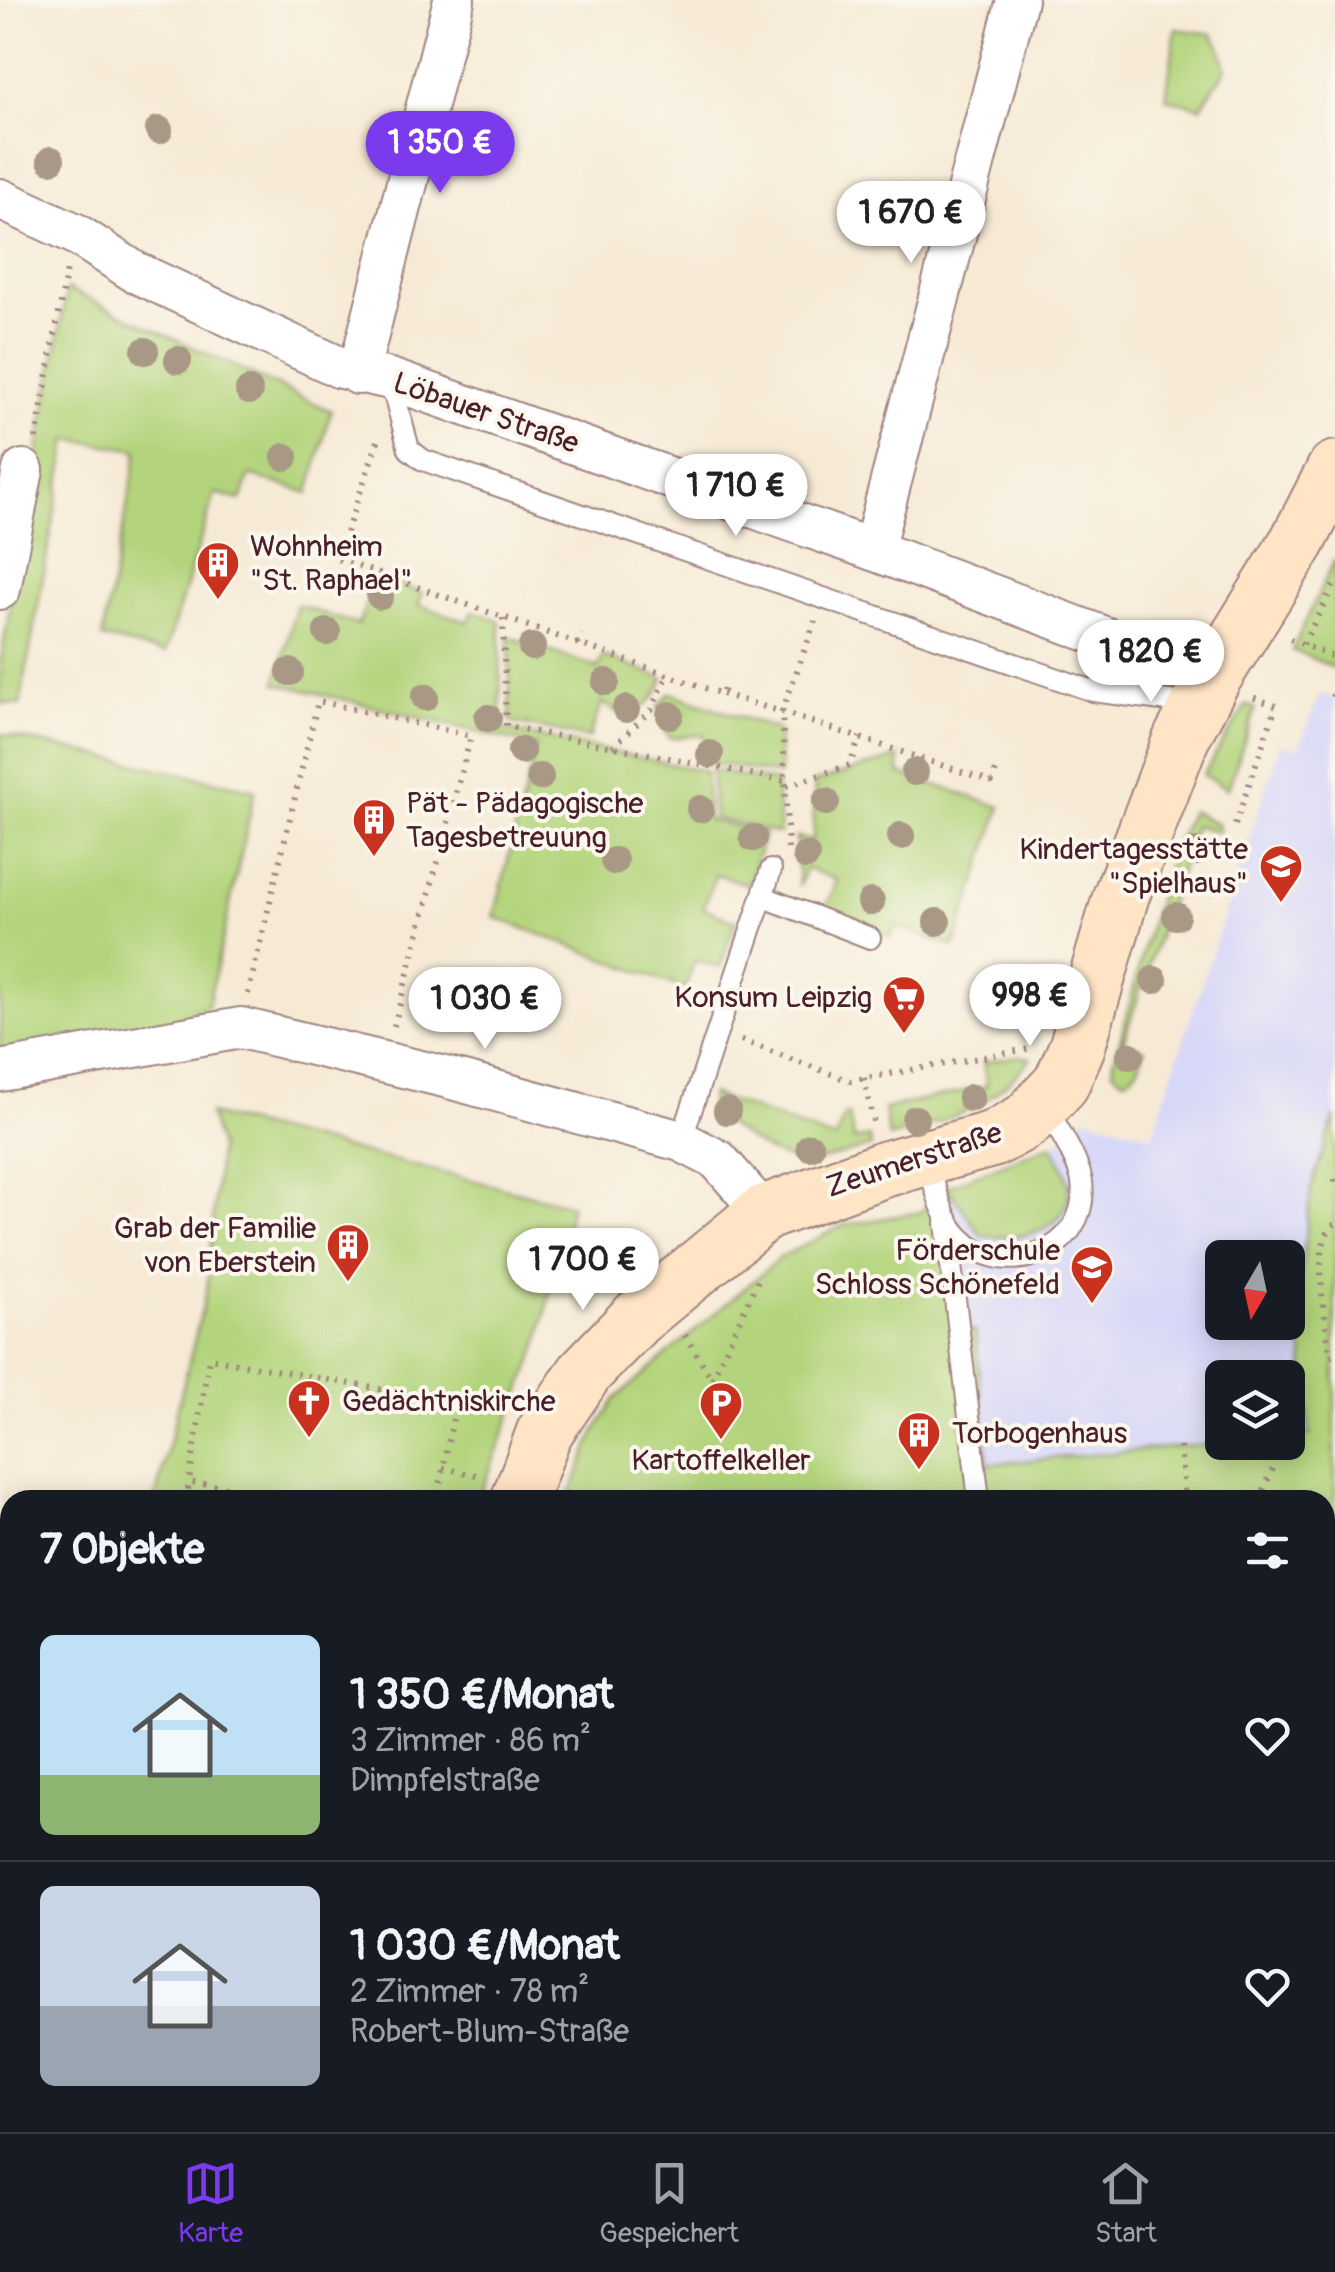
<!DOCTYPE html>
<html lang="de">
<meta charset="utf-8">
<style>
:root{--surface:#171b24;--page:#242831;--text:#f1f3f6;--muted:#9ea1a6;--line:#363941;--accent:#7c3aed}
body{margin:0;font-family:Pangolin,sans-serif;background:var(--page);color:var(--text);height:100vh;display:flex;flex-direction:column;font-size:38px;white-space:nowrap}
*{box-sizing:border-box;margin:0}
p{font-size:32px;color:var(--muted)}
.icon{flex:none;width:55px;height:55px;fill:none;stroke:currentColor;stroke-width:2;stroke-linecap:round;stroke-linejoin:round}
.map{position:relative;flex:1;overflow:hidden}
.drawer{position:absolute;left:0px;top:1490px;width:1335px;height:642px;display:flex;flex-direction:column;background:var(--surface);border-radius:30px 30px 0 0;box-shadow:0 5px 25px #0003}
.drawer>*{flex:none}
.needle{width:65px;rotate:189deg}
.tools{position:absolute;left:1205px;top:1240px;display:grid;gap:20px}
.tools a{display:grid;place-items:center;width:100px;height:100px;border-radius:15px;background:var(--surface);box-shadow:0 5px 25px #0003;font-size:50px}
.price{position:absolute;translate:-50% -85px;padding:0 22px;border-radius:35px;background:#fff;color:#222;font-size:32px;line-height:65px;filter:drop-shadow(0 2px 5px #0008)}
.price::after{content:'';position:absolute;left:50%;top:60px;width:30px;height:22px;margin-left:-15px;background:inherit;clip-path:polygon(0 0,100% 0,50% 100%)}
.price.selected{background:var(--accent);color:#fff}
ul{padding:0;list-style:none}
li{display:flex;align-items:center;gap:30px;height:250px;padding:0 40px}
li+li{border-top:2px solid var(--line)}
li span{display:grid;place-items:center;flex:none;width:280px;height:200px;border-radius:15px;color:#555}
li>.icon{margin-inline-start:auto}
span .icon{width:120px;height:120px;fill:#fffc;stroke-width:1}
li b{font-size:42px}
h2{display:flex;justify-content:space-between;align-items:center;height:120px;padding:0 40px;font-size:42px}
.tab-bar{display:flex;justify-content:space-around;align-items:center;height:140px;border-top:2px solid var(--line);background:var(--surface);font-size:28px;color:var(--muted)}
.tab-bar a{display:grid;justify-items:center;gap:5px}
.tab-bar .selected{color:var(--accent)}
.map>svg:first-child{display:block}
.built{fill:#d7d7f8;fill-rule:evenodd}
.green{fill:#b3d47b;stroke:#7e7a53;stroke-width:2.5}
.forest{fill:#8eb66b;stroke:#6c6a4b;stroke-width:2.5}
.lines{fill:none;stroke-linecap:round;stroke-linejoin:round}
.service-casing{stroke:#a08480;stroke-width:24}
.minor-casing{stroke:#a08480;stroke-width:44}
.secondary-casing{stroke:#a08480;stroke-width:59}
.path{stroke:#a08480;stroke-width:6;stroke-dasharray:2.5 8;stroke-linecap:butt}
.service{stroke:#fff;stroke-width:20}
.minor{stroke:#fff;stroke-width:40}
.secondary{stroke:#ffe4c6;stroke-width:55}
.tram{stroke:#4a1f2b;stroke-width:2.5}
.tree{fill:#a99885}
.labels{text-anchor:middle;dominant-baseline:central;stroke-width:8;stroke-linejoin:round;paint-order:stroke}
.street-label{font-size:30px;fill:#4a1f2b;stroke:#fbf7ec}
.poi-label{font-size:30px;fill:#4a1f2b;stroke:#fbf7ec;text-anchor:start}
</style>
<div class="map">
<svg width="1335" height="2132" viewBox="0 0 1335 2132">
<rect width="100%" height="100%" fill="#fbf7ec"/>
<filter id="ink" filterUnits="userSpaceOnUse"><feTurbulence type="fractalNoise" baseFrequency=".01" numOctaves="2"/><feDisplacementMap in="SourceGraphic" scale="20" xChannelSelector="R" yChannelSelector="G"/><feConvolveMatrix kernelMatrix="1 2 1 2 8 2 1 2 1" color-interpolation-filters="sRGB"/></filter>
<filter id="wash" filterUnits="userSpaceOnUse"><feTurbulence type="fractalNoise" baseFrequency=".0048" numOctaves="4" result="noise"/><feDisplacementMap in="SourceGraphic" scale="40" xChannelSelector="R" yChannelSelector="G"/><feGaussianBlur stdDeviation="2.25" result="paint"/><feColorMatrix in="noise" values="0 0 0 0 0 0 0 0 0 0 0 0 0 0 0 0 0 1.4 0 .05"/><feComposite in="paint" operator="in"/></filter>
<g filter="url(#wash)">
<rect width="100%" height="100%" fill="#f6ead5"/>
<!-- built -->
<g class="built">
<path d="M1320 694 1335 698V1116L1311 1188 1301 1275 1297 1283 1311 1435 1288 1437V1378H1222L1224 1443 988 1464 975 1331H964L948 1188 1052 1147 1086 1116 1152 1136 1281 742 1283 745 1298 748ZM1222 1258H1288V1322H1222Z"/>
<polygon points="610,2122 615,2132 74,2132 74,2123"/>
</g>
<!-- green -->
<g class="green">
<polygon points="1176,29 1212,34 1220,46 1226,69 1201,107 1166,98"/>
<polygon points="67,289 331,411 309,493 250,475 241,500 215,493 165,653 102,638 138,450 68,439 20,705 0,703 0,664"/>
<polygon points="1335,559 1335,668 1292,650"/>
<polygon points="377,577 422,593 419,605 468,622 473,611 500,621 501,729 705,771 708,820 764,834 749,885 716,874 703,908 736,921 720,968 695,960 685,989 494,917 536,746 276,683 297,605 358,625"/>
<path d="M509 637 598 668 603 656 664 678C658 697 644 708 626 718L602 702 589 738 510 722Z"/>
<polygon points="670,693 778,730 780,775 706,762 703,735 670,738 666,733 658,707"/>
<polygon points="1246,705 1255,709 1228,789 1203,775"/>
<polygon points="0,734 255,790 208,1005 149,1033 0,1058"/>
<polygon points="899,757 899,773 1001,807 954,947 896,926 891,937 825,912 837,880 806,868 799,886 796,837 810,841 813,838 815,782"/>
<polygon points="711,770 776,782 780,834 714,818"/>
<path d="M1191 811 1218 824V832L1195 825 1123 1042 1145 1049C1140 1062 1137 1076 1123 1079L1113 1071 1114 1061C1139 978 1153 889 1191 811Z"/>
<path d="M1020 1056 1031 1058C987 1111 951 1118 889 1138L884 1109 987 1086 983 1062Z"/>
<path d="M711 1094 835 1140 845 1115 849 1116 854 1140 869 1137 871 1147C849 1152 823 1163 801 1161 767 1158 737 1130 710 1112Z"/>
<polygon points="209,1114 571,1205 538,1346 478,1500 155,1500 207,1289 219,1148"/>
<path d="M1335 1116V1975L1325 1977V1500H568L595 1432 615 1399 781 1257 844 1225 921 1212 948 1186 1052 1144C1057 1156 1066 1169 1068 1181 1075 1232 1020 1241 982 1236L948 1188 965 1331H975L988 1464 1224 1443 1288 1442V1437L1310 1435 1297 1282 1301 1275 1311 1188Z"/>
<polygon points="0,2007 10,2008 10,2122 74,2123 74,2132 0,2132"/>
</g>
<!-- forest -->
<polygon class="forest" points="1002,2123 1006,2132 711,2132 708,2124"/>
</g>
<g filter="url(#ink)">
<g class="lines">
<!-- service casing -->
<g class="service-casing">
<g id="service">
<polyline points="390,379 409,449 423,460 1093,691 1193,704"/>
<polyline points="764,897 870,938"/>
<polyline points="681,1141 771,870"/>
<path d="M927 1160C935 1185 941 1218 960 1237 1004 1284 1091 1250 1082 1182 1079 1161 1056 1126 1046 1106"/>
<polyline points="946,1223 979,1500"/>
<polyline points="1325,1561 1335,1560"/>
</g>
</g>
<!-- minor casing -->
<g class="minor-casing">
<g id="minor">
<polyline points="0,199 76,234 135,272 341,368 390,379 524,426 873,550 1213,678"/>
<polyline points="358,374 454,0"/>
<polyline points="873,550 1017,0"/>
<polyline points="0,589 23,470"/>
<polyline points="0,1071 241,1028 441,1076 681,1141 718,1160 764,1213"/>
</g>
</g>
<!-- secondary casing -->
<g class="secondary-casing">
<g id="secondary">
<polyline points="519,1500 544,1433 586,1371 636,1319 764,1213 885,1169 993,1139 1026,1121 1061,1084 1077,1047 1121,896 1181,739 1213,678 1298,541 1335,469"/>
<polyline points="0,1562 10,1564"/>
<polyline points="656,2122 660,2132"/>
</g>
</g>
<!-- path -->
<g class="path">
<polyline points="36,439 67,269"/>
<polyline points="378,441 337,559 722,694 726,683"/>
<polyline points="503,618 506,726 787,781"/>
<polyline points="1290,639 1335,658"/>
<polyline points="577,644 581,634"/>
<polyline points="1303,644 1335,583"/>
<polyline points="722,694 782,712 815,621"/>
<polyline points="1332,697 1335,690"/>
<polyline points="613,747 651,710 668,675"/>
<polyline points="787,786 850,765 860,737"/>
<polyline points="1235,825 1276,706 1250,696"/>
<polyline points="788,849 782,712 992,782 998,764"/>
<polyline points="248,994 318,701 471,736 394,1026"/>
<polyline points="741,1040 850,1081 1028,1049"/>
<polyline points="864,1078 875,1129"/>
<polyline points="1335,1179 1335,1186"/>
<path d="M1335 1224C1309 1241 1327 1326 1330 1356L1335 1355"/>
<polyline points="685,1335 712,1379 759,1278"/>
<polyline points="1180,1447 1185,1500"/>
<polyline points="443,1468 481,1476"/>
<polyline points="186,1500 189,1482"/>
<polyline points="320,1500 189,1482 209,1358 456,1403 437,1500"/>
<polyline points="1259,1500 1272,1471 1279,1442"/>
</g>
<!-- service -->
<use href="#service" class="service"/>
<!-- minor -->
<use href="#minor" class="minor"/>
<!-- secondary -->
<use href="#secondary" class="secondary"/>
<!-- tram -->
<g class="tram">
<polyline points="0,1552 10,1555"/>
<polyline points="0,1571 10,1574"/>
<polyline points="646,2122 651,2132"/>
</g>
</g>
<!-- trees -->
<g class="tree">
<circle cx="159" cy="130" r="14"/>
<circle cx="51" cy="160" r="14"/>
<circle cx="145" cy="351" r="14"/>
<circle cx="178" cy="360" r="14"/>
<circle cx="249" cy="391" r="14"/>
<circle cx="285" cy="457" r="14"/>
<circle cx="380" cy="596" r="14"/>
<circle cx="327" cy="632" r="14"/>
<circle cx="532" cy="647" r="14"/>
<circle cx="290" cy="672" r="14"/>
<circle cx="606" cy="682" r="14"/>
<circle cx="425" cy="697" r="14"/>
<circle cx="626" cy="709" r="14"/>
<circle cx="670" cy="715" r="14"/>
<circle cx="488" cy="718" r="14"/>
<circle cx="521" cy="751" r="14"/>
<circle cx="710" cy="754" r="14"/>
<circle cx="915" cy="772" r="14"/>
<circle cx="540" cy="777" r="14"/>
<circle cx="826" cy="802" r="14"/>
<circle cx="700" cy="809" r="14"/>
<circle cx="901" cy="836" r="14"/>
<circle cx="753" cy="838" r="14"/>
<circle cx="1195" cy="852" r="14"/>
<circle cx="806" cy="856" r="14"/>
<circle cx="614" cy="861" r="14"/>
<circle cx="871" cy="902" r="14"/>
<circle cx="1176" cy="916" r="14"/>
<circle cx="937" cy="922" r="14"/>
<circle cx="1154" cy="980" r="14"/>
<circle cx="1130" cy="1056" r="14"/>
<circle cx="971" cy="1098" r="14"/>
<circle cx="727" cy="1111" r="14"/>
<circle cx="915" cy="1119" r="14"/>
<circle cx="810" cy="1147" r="14"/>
</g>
</g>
<!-- icons -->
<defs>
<g id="building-pin" transform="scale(2.25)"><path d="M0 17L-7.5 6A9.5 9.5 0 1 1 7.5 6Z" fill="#c8321e" stroke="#fbf7ec"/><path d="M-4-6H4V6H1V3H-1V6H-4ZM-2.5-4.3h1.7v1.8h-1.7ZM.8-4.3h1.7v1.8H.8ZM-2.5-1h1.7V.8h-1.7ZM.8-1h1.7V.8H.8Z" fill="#fff"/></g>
<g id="school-pin" transform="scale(2.25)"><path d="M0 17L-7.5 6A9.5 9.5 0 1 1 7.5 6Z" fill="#c8321e" stroke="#fbf7ec"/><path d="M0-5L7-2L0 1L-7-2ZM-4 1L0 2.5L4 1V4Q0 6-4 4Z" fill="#fff"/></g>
<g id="supermarket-pin" transform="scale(2.25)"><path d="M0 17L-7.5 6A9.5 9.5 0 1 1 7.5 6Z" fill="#c8321e" stroke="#fbf7ec"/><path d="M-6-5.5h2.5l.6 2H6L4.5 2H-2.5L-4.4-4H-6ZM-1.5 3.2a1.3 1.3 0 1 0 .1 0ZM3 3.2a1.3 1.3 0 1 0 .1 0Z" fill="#fff"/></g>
<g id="church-pin" transform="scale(2.25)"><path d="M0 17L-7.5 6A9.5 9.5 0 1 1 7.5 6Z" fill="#c8321e" stroke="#fbf7ec"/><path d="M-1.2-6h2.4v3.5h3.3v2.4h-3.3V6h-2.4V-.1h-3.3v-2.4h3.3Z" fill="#fff"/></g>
<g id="parking-pin" transform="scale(2.25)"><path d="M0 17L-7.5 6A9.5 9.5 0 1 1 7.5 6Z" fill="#c8321e" stroke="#fbf7ec"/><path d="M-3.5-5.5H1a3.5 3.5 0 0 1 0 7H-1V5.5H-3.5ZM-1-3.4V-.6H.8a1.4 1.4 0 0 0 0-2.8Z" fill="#fff"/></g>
</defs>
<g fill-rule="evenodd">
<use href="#building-pin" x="218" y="563"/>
<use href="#building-pin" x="374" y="820"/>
<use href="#school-pin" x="1281" y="866"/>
<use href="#supermarket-pin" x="904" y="997"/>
<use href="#building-pin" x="348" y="1245"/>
<use href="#school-pin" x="1092" y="1267"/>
<use href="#church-pin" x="309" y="1401"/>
<use href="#parking-pin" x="721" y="1403"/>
<use href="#building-pin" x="919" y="1433"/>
</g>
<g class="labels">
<!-- street labels -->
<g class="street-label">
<text transform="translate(486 413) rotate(19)">Löbauer Straße</text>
<text transform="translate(914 1160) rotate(-18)">Zeumerstraße</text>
</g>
<!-- poi labels -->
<g class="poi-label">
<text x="250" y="546">Wohnheim<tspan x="250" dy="34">"St. Raphael"</tspan></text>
<text x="406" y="803">Pät - Pädagogische<tspan x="406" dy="34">Tagesbetreuung</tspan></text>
<text x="1248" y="849" text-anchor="end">Kindertagesstätte<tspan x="1248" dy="34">"Spielhaus"</tspan></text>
<text x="872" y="997" text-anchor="end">Konsum Leipzig</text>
<text x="316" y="1228" text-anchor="end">Grab der Familie<tspan x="316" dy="34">von Eberstein</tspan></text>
<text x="1060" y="1250" text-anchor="end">Förderschule<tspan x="1060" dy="34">Schloss Schönefeld</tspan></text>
<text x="342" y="1401">Gedächtniskirche</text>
<text x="952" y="1433">Torbogenhaus</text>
<text x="721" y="1460" text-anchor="middle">Kartoffelkeller</text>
</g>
</g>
</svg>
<div class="tools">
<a><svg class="needle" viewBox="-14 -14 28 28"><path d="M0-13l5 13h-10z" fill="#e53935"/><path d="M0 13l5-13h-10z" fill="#9ea1a6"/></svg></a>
<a><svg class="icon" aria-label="layers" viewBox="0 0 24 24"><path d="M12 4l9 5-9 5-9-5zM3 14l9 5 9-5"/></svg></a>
</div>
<b class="price selected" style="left:440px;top:196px">1 350 €</b>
<b class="price" style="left:911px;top:266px">1 670 €</b>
<b class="price" style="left:736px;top:539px">1 710 €</b>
<b class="price" style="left:1151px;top:705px">1 820 €</b>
<b class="price" style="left:1030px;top:1049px">998 €</b>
<b class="price" style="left:485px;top:1052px">1 030 €</b>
<b class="price" style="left:583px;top:1313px">1 700 €</b>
<section class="drawer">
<h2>7 Objekte<svg class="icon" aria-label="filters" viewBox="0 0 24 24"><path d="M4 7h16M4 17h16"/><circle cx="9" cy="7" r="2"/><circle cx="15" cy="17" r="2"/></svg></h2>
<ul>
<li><span style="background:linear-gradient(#bfe0f5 70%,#8fb573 0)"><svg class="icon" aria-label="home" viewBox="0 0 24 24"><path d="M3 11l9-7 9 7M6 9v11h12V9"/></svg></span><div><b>1 350 €/Monat</b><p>3 Zimmer · 86 m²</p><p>Dimpfelstraße</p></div><svg class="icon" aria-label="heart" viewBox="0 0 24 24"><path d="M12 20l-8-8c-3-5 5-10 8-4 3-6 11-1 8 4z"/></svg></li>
<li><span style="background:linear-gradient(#c9d6e8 60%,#9aa5b1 0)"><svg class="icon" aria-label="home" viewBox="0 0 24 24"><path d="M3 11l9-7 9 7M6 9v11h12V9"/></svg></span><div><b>1 030 €/Monat</b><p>2 Zimmer · 78 m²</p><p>Robert-Blum-Straße</p></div><svg class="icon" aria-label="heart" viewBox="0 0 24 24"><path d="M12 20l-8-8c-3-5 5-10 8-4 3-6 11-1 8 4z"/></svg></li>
</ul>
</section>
</div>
<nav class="tab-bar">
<a class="selected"><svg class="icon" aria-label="map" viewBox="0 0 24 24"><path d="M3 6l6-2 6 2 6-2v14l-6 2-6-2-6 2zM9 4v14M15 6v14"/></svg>Karte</a>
<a><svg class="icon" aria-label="saved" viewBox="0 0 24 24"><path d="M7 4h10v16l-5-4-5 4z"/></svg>Gespeichert</a>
<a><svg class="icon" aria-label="home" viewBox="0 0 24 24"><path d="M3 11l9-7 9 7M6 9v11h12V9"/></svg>Start</a>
</nav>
